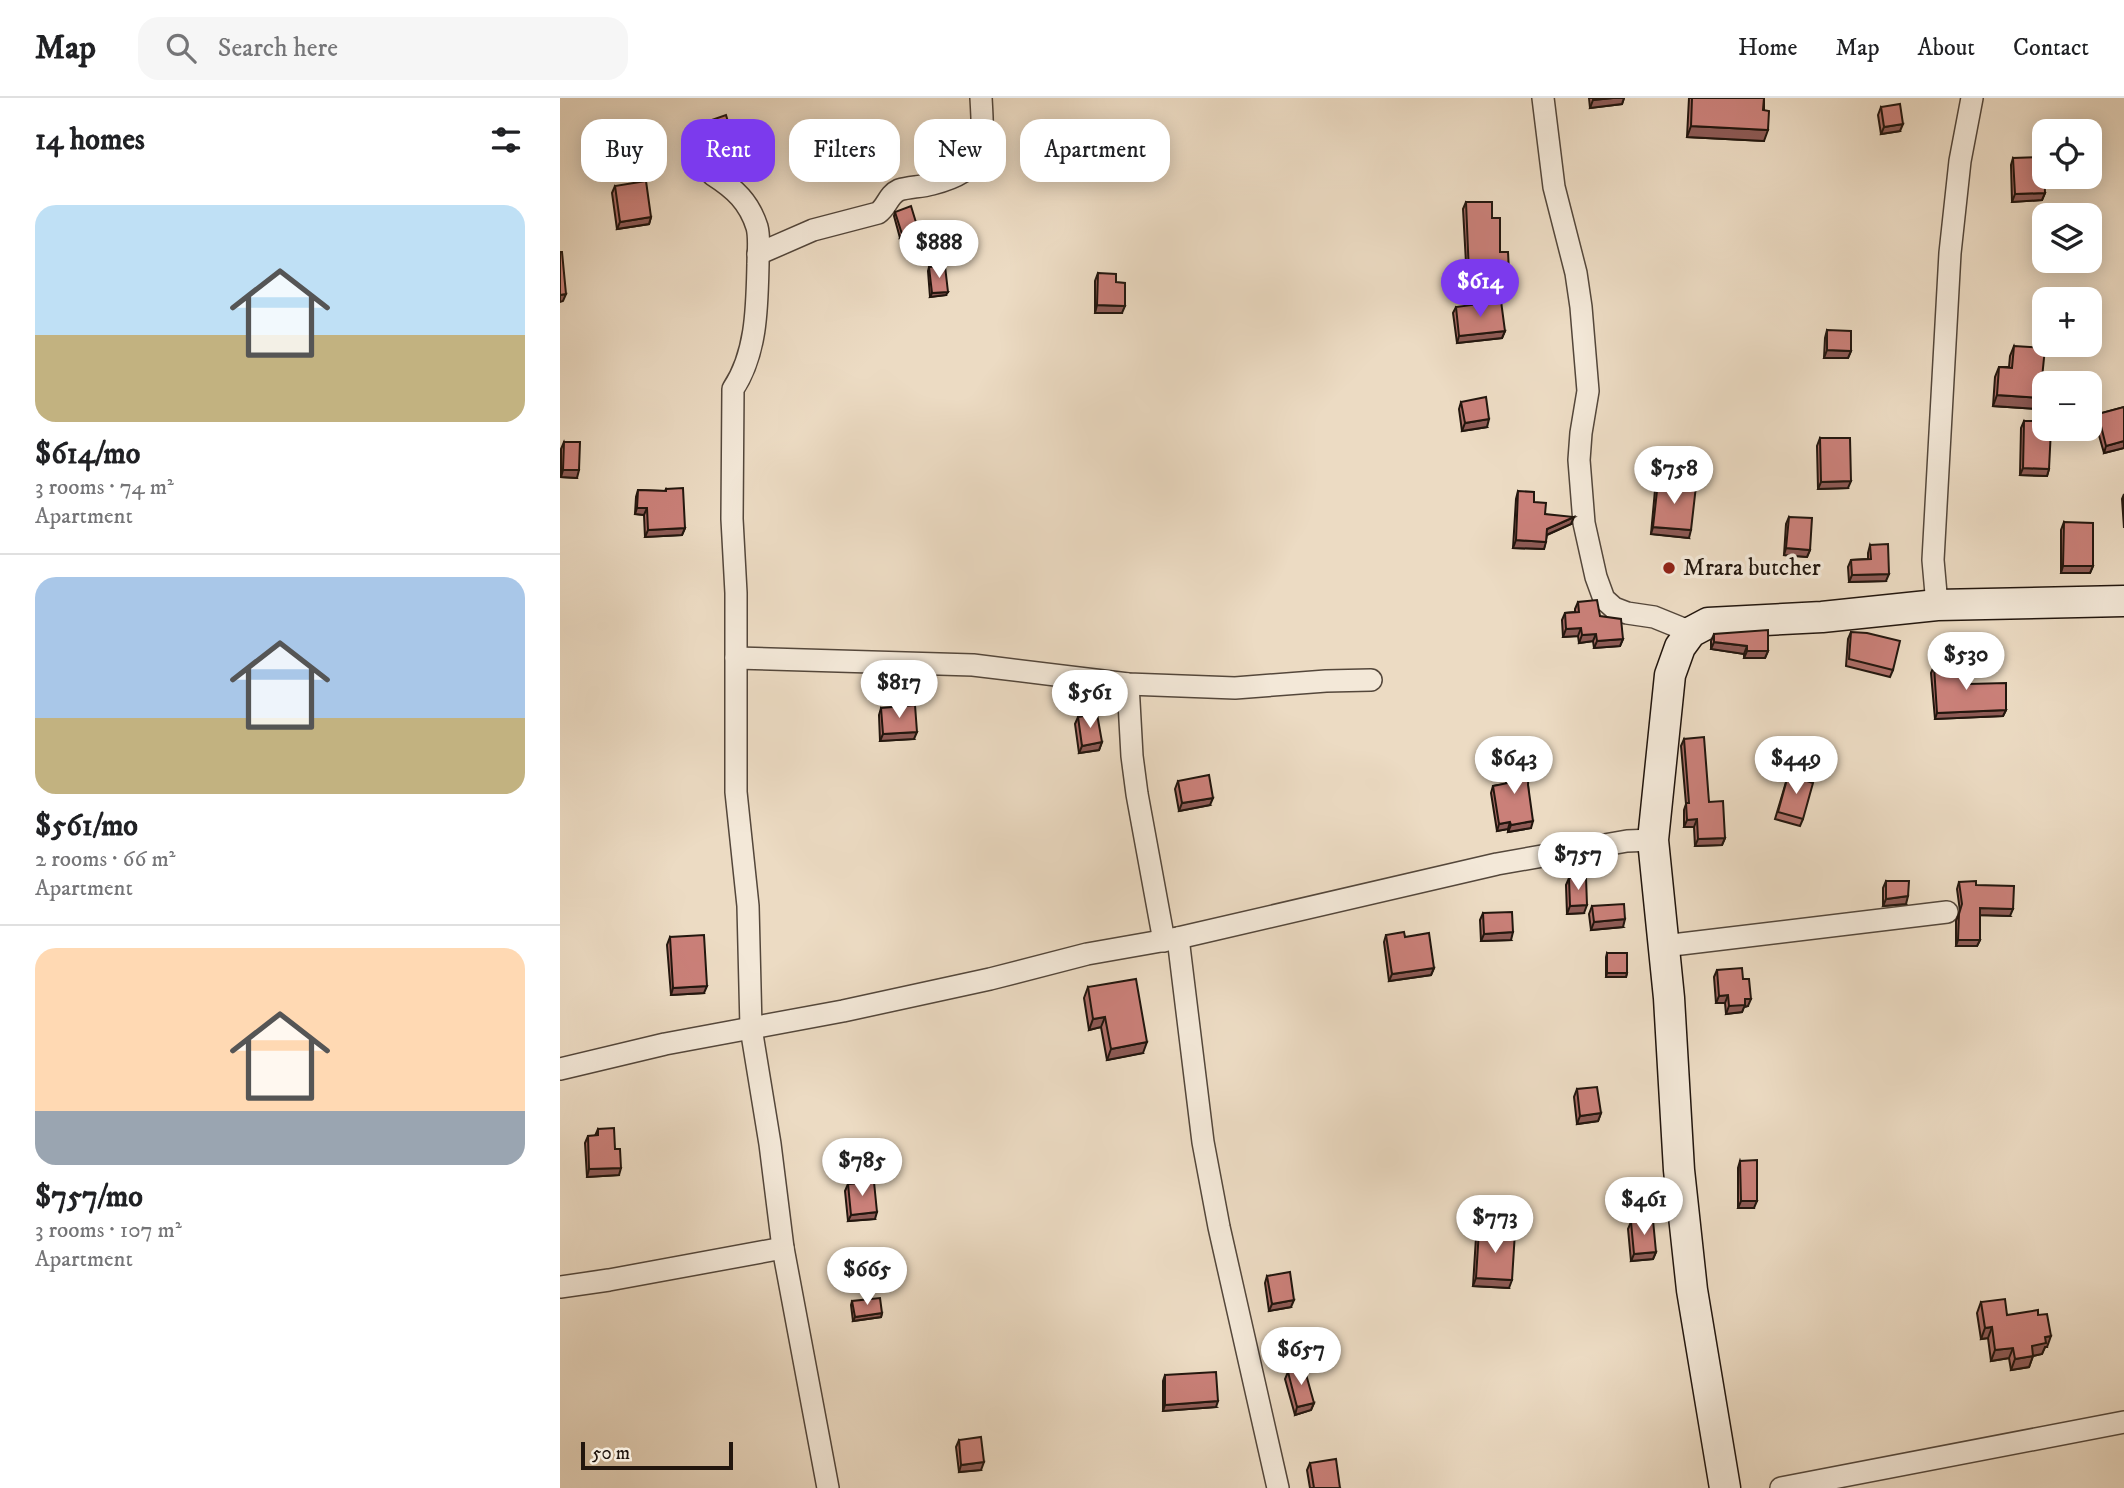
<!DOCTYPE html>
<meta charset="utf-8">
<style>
:root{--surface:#fff;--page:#f6f6f6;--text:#202124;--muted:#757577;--line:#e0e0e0;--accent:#7c3aed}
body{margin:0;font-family:"IM FELL DW Pica",serif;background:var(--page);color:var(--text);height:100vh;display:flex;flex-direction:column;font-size:26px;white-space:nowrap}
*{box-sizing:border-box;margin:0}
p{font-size:23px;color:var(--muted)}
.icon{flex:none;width:38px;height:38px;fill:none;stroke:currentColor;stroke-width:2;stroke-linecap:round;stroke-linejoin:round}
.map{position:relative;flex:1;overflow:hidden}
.side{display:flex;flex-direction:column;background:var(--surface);width:560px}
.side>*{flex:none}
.top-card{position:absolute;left:21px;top:21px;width:665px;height:63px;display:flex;gap:14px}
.tools{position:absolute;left:1472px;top:21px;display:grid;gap:14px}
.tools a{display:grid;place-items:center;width:70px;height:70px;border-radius:14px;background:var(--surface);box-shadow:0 4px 18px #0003;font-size:35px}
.scale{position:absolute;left:21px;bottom:18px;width:152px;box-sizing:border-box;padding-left:7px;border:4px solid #22160e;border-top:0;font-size:19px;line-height:24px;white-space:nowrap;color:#22160e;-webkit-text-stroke:5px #f3e8d8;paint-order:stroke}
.price{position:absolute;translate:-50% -60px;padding:0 16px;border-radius:24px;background:#fff;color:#222;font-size:23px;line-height:46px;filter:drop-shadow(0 2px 4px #0008)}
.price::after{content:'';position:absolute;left:50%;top:42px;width:21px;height:16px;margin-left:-10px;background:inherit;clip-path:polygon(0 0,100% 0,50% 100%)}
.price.current{background:var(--accent);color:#fff}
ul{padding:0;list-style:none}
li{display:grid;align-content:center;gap:14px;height:371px;padding:0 35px}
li+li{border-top:2px solid var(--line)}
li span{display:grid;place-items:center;height:217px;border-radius:21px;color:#555}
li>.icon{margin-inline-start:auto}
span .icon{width:126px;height:126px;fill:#fffc;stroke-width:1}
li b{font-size:30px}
h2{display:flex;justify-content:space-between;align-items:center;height:84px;padding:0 35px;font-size:30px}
.tag{padding:0 24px;border-radius:21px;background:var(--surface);box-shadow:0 4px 18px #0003;font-size:24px;line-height:63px}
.tag.current{background:var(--accent);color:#fff}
header{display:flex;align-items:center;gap:42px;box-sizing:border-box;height:98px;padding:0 35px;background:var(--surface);border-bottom:2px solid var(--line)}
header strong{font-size:33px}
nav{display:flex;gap:38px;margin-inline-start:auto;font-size:24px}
.search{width:490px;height:63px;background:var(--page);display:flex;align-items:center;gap:18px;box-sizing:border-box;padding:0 24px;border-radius:21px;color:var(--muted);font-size:26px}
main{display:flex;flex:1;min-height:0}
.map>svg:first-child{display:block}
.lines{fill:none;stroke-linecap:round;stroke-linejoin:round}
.street-casing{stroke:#54473b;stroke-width:24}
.secondary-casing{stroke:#22160e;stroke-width:33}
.street{stroke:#f3e8d8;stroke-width:21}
.secondary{stroke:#f3e8d8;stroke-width:30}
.wall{fill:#ae6e68;stroke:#22160e;stroke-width:2}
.shaded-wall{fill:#8d5a55;stroke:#22160e;stroke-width:2}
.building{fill:#ca8079;stroke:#22160e;stroke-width:2}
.poi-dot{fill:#8f2418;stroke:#f3e8d8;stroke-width:2.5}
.labels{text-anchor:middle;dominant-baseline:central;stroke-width:7;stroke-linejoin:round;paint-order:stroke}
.poi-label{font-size:24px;fill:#22160e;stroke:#f3e8d8;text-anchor:start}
</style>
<header>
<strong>Map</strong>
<div class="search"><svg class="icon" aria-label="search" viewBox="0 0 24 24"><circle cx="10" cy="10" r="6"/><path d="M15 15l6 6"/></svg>Search here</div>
<nav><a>Home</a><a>Map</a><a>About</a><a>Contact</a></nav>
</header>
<main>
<section class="side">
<h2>14 homes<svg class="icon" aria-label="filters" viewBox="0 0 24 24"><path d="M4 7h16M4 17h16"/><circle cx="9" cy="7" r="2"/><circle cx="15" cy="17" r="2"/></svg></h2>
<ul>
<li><span style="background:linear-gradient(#bfe0f5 60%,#c2b280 0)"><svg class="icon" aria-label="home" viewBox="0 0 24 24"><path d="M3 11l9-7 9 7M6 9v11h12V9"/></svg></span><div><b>$614/mo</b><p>3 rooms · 74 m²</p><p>Apartment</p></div></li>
<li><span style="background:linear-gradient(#a9c7e8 65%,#c2b280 0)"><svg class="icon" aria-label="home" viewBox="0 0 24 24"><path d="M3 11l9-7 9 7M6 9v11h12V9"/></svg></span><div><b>$561/mo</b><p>2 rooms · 66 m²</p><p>Apartment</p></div></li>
<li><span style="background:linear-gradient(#ffd9b3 75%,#9aa5b1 0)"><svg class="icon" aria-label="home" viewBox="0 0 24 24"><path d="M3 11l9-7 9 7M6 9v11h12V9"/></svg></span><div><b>$757/mo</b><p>3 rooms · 107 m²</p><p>Apartment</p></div></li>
</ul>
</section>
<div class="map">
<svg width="1564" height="1390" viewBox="0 0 1564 1390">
<rect width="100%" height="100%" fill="#ecdbc3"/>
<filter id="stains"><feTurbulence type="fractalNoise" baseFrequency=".00286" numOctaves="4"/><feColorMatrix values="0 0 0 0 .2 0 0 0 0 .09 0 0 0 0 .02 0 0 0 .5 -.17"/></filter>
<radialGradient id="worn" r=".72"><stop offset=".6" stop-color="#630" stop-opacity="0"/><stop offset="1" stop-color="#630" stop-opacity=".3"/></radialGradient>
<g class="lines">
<!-- street casing -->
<g class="street-casing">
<g id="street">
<polyline points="983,0 994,89 1016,175 1021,209 1028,293 1021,335 1019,362 1024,425 1036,479 1044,501 1054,510 1067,515 1094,519 1131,534"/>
<path d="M153 77C175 91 189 104 197 129 200 140 198 155 198 166 197 208 197 255 173 291L172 421 176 495V694L188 808 191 930 210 1046 223 1150 268 1390"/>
<path d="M198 156 253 132 318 115C327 109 328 97 339 92 349 89 361 89 372 86 426 72 424 50 421 0"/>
<polyline points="1377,507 1373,462 1390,155 1400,63 1412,0"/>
<polyline points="176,560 413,567 568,586 675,590 766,583 811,582"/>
<polyline points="568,586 572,658 577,696 604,843"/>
<polyline points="618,840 643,1044 659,1129 718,1390"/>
<polyline points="1104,848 1387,814"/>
<polyline points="0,971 105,946 283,913 430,881 527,856 618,840 937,766 1067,743 1093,742"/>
<polyline points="0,1189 49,1182 223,1150"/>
<polyline points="1221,1390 1564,1324"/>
</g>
</g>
<!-- secondary casing -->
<g class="secondary-casing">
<polyline id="secondary" points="1165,1390 1132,1192 1119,1072 1109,900 1093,742 1110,577 1120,549 1131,534 1148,525 1262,519 1377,507 1564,503"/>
</g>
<!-- street -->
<use href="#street" class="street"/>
<!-- secondary -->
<use href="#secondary" class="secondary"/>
</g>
<!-- wall -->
<g class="wall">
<polygon points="1029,0 1064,0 1062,6 1030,10"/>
<polygon points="1129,0 1204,0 1204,43 1127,39"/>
<polygon points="1321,9 1340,33 1321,36 1318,17"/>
<polygon points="53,23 78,60 51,60 51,30"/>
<polygon points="126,31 171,51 146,58 129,58 123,38"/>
<polygon points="1453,60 1485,95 1482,102 1452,104 1451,67"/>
<polygon points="55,88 91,119 89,126 57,131 52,95"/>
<polygon points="906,104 932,120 946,182 907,183 903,111"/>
<polygon points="335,114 358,131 357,135 340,140 334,118"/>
<polygon points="369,169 386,197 370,199 368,173"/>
<polygon points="538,175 556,184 562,215 535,215 535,183"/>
<polygon points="896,209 945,233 942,240 897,245 893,215"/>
<polygon points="1267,232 1291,253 1288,260 1264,260 1265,240"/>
<polygon points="1454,248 1476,311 1433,308 1435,279 1439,269 1449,269 1450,258"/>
<polygon points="901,304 927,329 902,333 899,311"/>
<polygon points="1564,309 1564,350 1544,355 1535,323 1538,316"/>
<polygon points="1464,323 1489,371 1487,378 1460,377 1461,330"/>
<polygon points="1260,340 1288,390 1258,391 1257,348"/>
<polygon points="4,344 17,380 1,379 1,351"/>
<polygon points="1098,384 1129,440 1091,436 1095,392"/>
<polygon points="106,391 125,430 122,437 85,439 84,417 75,416 76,399 78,392 105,393"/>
<polygon points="958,393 974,404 985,416 1011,426 987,437 984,451 953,450 956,401"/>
<polygon points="1564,396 1564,430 1562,401"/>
<polygon points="1229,419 1250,452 1247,459 1224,457 1226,426"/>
<polygon points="1504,424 1533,468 1530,475 1501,475 1501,432"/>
<polygon points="1310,447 1326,483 1289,484 1288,469 1291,462 1308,461 1308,455"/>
<polygon points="1018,504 1040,518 1063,541 1060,548 1034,550 1033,543 1019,545 1018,538 1003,539 1002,522 1005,515 1015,514 1015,511"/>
<polygon points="1291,534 1333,572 1330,579 1286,568 1288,541"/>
<polygon points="1154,536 1208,553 1205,560 1184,560 1184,556 1151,551 1151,543"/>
<polygon points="1374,568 1446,612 1443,618 1375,621 1371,575"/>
<polygon points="321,610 354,641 320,643 319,617"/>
<polygon points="518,619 542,644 539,652 519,655 515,626"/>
<polygon points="1124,641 1149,704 1165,740 1162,747 1135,748 1134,729 1124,729 1124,712 1126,706 1121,648"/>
<polygon points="950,663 968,687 971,730 948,734 948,731 937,733 931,695 933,688 946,686 947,670"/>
<polygon points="1229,674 1244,682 1243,721 1240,728 1215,721"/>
<polygon points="618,683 650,707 619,713 615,691"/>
<polygon points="1009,780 1024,815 1007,816 1006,787"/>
<polygon points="1326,783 1346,806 1323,808 1323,790"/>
<polygon points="1399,784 1416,787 1450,818 1420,817 1420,842 1417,848 1396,848 1396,823 1400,813 1397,791"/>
<polygon points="1032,808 1063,829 1031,832 1029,816"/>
<polygon points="923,815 951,842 921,843 920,822"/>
<polygon points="826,837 845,839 874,870 871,877 829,883 824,844"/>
<polygon points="110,839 144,895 111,897 107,847"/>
<polygon points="1047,855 1067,875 1066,879 1046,879 1046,859"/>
<polygon points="1157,872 1183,881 1188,908 1184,909 1182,914 1166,916 1165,905 1156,905 1154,879"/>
<polygon points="528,889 583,955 547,962 541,929 529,932 524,900"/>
<polygon points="1017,991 1041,1015 1038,1023 1017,1026 1014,999"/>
<polygon points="38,1031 55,1051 59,1077 27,1079 25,1045 28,1038 35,1038"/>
<polygon points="1180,1063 1194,1110 1178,1110 1178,1070"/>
<polygon points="288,1086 315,1121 288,1123 285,1093"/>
<polygon points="1071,1124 1096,1154 1093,1161 1071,1163 1068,1131"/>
<polygon points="919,1132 949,1190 913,1188 916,1139"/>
<polygon points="707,1178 731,1209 709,1213 705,1185"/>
<polygon points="292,1203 322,1215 321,1219 293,1223 291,1207"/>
<polygon points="1421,1204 1447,1217 1478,1217 1487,1249 1485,1249 1482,1256 1473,1258 1469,1269 1451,1272 1449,1260 1431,1263 1428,1240 1421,1241 1417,1215"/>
<polygon points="728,1274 754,1305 751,1312 735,1317 725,1281"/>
<polygon points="605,1277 656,1309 603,1313 603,1283"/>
<polygon points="399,1342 421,1372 399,1374 396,1349"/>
<polygon points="750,1365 780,1390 750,1390 747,1372"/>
</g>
<!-- shaded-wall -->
<g class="shaded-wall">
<polygon points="1053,0 1064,0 1062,6 1030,10 1033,2"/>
<polygon points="1343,26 1340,33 1321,36 1324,29"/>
<polygon points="1131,28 1208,32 1204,43 1127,39"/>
<polygon points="174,44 171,51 146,58 129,58 131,52"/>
<polygon points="81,52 78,60 51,60 54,53"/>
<polygon points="1485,95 1482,102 1452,104 1455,96"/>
<polygon points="91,119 89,126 57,131 60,124"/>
<polygon points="358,131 357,135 340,140 342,136"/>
<polygon points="949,174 946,182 907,183 909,176"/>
<polygon points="388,194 386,197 370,199 372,195"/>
<polygon points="6,196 3,203 0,204 0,197"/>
<polygon points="537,207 565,208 562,215 535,215"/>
<polygon points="945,233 942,240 897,245 899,238"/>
<polygon points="1267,252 1291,253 1288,260 1264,260"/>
<polygon points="1437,297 1480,300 1476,311 1433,308"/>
<polygon points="929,321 927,329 902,333 905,325"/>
<polygon points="1564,343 1564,350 1544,355 1546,348"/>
<polygon points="1463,370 1489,371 1487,378 1460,377"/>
<polygon points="3,372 19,372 17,380 1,379"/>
<polygon points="1291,383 1288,390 1258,391 1261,384"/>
<polygon points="77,410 87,410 84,417 75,416"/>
<polygon points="1014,419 1011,426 984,438 987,431"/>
<polygon points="1093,429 1131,432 1129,440 1091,436"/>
<polygon points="125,430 122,437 85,439 88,432"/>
<polygon points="956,442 986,444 984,451 953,450"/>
<polygon points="1226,450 1250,452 1247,459 1224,457"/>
<polygon points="1503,468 1533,468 1530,475 1501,475"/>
<polygon points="1329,476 1326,483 1289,484 1292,477"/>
<polygon points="1021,530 1018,538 1003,539 1006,531"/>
<polygon points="1036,536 1033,543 1019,545 1022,537"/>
<polygon points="1063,541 1060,548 1034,550 1037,543"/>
<polygon points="1154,544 1187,548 1184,556 1151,551"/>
<polygon points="1187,553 1208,553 1205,560 1184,560"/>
<polygon points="1446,612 1443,618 1375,621 1377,615"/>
<polygon points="357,634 354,641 320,643 323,636"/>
<polygon points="542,644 539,652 519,655 522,648"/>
<polygon points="653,700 650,707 619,713 622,705"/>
<polygon points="1137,721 1134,729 1124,729 1127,722"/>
<polygon points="973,723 971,730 948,734 951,727"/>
<polygon points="950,724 948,731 937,733 939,726"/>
<polygon points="1165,740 1162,747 1135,748 1138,741"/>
<polygon points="1348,798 1346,806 1323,808 1326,801"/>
<polygon points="1027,807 1024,815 1007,816 1010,808"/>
<polygon points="1420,810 1453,811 1450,818 1418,817"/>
<polygon points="1065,821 1063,829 1031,832 1034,824"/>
<polygon points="953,834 951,842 921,843 924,836"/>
<polygon points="1398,842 1420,842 1417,848 1396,848"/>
<polygon points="874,870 871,877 829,883 832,876"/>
<polygon points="1047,875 1067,875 1066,879 1046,879"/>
<polygon points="147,888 144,895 111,897 113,890"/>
<polygon points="1168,897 1165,905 1156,905 1159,898"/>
<polygon points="1185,901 1191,901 1188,908 1184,909 1182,914 1166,916 1169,908"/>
<polygon points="545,919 541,929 529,932 533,921"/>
<polygon points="587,944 583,955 547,962 551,951"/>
<polygon points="1041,1015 1038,1023 1017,1026 1020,1018"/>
<polygon points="61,1070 59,1077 27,1079 29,1071"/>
<polygon points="1181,1103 1197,1103 1194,1110 1178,1110"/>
<polygon points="317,1114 315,1121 288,1123 291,1117"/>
<polygon points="1096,1154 1093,1161 1071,1163 1074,1156"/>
<polygon points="916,1180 952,1182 949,1190 913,1188"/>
<polygon points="734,1202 731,1209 709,1213 712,1206"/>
<polygon points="322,1215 321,1219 293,1223 295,1219"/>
<polygon points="1432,1229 1428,1240 1421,1241 1425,1230"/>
<polygon points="1491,1238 1487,1249 1485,1249 1482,1256 1468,1259 1472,1248 1485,1239"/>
<polygon points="1453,1250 1449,1260 1431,1263 1435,1252"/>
<polygon points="1473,1258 1469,1269 1451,1272 1455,1261"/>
<polygon points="658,1303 656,1309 603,1313 605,1307"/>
<polygon points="754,1305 751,1312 735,1317 737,1309"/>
<polygon points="424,1364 421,1372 399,1374 401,1367"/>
</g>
<!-- building -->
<g class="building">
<polygon points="1033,0 1053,0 1033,2"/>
<polygon points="1132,0 1204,0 1203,12 1209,13 1208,32 1131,28"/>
<polygon points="1340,6 1343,26 1324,29 1321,9"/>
<polygon points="166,17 174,44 149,51 131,52 126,31"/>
<polygon points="80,22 81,52 54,53 53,23"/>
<polygon points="1484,59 1485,95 1455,96 1453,60"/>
<polygon points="86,83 91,119 60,124 55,88"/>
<polygon points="906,104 932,104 932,120 940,120 940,154 948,154 949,174 909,176"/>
<polygon points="351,108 358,131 342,136 335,114"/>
<polygon points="0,154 2,154 6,196 0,197"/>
<polygon points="385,168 388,194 372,195 369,169"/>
<polygon points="538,175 556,176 556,184 565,185 565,208 537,207"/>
<polygon points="941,203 945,233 899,238 896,209"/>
<polygon points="1267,232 1291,233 1291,253 1267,252"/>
<polygon points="1454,248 1485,250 1480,300 1437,297 1439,269 1452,270"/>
<polygon points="926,299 929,321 905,325 901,304"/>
<polygon points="1564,309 1564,343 1546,348 1538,316"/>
<polygon points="1464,323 1484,323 1484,331 1491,331 1489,371 1463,370"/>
<polygon points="1260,340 1290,340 1291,383 1261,384"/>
<polygon points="4,344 20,344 19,372 3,372"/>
<polygon points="1098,384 1136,388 1131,432 1093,429"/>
<polygon points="123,390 125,430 88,432 87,410 77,410 78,392 106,393 106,391"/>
<polygon points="958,393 974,394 974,404 986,405 985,416 1014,419 987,431 986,444 956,442"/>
<polygon points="1229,419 1252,420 1250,452 1226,450"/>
<polygon points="1504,424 1533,425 1533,468 1503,468"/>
<polygon points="1328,446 1329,476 1292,477 1291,462 1311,461 1310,447"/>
<polygon points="1037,502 1040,518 1061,521 1063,541 1037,543 1036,536 1022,537 1021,530 1006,531 1005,515 1019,514 1018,504"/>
<polygon points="1208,532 1208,553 1187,553 1187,548 1154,544 1154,536"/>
<polygon points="1291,534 1307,535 1340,543 1333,572 1289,561"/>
<polygon points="1407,566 1408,586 1446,585 1446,612 1377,615 1374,568"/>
<polygon points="355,607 357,634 323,636 321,610"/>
<polygon points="537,616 542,644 522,648 518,619"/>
<polygon points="1144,639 1149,704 1163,703 1165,740 1138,741 1137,721 1127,722 1126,705 1129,705 1124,641"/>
<polygon points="950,663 969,665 968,687 973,723 951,727 950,724 939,726 933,688 948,685"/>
<polygon points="1229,674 1245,678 1244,682 1253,685 1243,721 1218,714"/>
<polygon points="649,677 653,700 622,705 618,683"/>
<polygon points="1026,779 1027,807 1010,808 1009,780"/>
<polygon points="1326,783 1349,783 1348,798 1326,801"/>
<polygon points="1416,783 1416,787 1454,788 1453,811 1420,810 1420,842 1398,842 1399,816 1402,806 1399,784"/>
<polygon points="1064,806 1065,821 1034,824 1032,808"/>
<polygon points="952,814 953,834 924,836 923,815"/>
<polygon points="844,834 845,839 869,835 874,870 832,876 826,837"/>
<polygon points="144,837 147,888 113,890 110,839"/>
<rect x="1047" y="855" width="20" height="20"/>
<polygon points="1182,870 1183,881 1189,881 1191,901 1185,901 1185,907 1169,908 1168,897 1159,898 1157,872"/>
<polygon points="576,881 587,944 551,951 545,919 533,921 528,889"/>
<polygon points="1037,989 1041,1015 1020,1018 1017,991"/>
<polygon points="54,1030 55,1051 60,1051 61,1070 29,1071 28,1038 38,1037 38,1031"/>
<polygon points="1197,1062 1197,1103 1181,1103 1180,1063"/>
<polygon points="314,1084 317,1114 291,1117 288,1086"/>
<polygon points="1093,1122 1096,1154 1074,1156 1071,1124"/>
<polygon points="919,1132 955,1134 952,1182 916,1180"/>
<polygon points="730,1174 734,1202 712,1206 707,1178"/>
<polygon points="320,1200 322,1215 295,1219 292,1203"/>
<polygon points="1445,1201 1447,1217 1478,1212 1478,1217 1487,1216 1491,1238 1485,1239 1486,1245 1472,1248 1473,1258 1455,1261 1453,1250 1435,1252 1432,1229 1425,1230 1421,1204"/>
<polygon points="744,1269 754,1305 737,1309 728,1274"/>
<polygon points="656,1274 658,1303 605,1307 605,1277"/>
<polygon points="421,1339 424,1364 401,1367 399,1342"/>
<polygon points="776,1361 780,1390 754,1390 750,1365"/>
</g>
<!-- markers -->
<circle class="poi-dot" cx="1109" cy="470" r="7"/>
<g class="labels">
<!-- poi labels -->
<g class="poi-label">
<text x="1123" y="470">Mrara butcher</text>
</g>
</g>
<rect width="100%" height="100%" filter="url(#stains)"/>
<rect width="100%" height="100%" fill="url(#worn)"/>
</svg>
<div class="tools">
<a><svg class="icon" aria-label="locate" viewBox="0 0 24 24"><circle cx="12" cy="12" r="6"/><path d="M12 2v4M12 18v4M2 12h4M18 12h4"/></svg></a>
<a><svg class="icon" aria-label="layers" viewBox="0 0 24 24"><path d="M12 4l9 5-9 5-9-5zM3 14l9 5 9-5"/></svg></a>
<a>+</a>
<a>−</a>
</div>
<div class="scale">50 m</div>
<b class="price" style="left:379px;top:182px">$888</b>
<b class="price current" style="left:920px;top:221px">$614</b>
<b class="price" style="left:1114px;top:408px">$758</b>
<b class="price" style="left:1406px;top:594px">$530</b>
<b class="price" style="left:339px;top:622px">$817</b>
<b class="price" style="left:530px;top:632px">$561</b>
<b class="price" style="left:954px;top:698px">$643</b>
<b class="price" style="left:1236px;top:698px">$449</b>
<b class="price" style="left:1018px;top:794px">$757</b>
<b class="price" style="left:302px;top:1100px">$785</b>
<b class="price" style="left:1084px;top:1139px">$461</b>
<b class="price" style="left:935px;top:1157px">$773</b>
<b class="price" style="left:307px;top:1209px">$665</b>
<b class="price" style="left:741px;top:1289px">$657</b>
<div class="top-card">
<a class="tag">Buy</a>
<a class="tag current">Rent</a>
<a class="tag">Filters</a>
<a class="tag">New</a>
<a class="tag">Apartment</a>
</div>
</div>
</main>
